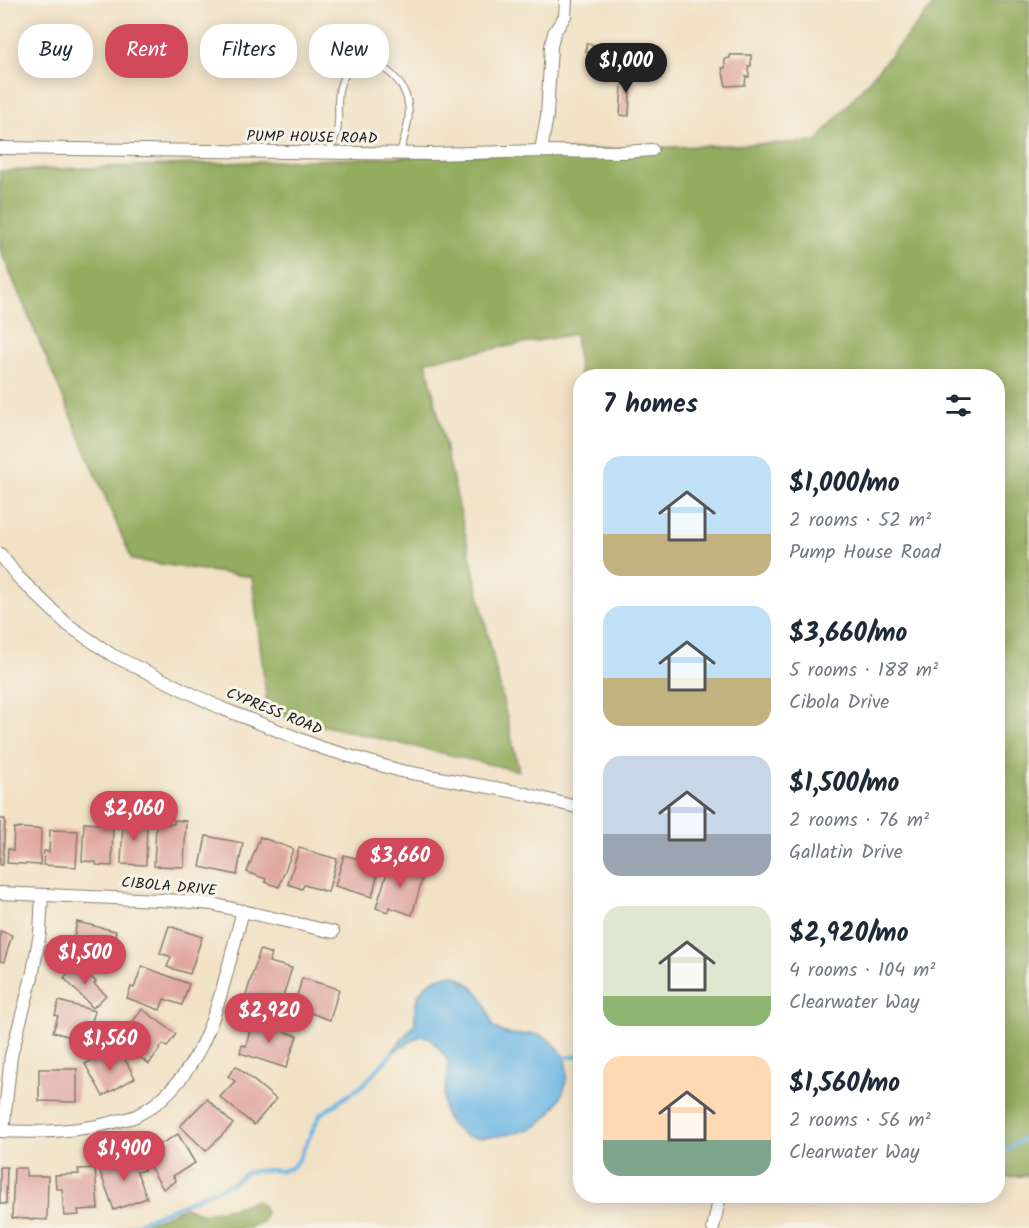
<!DOCTYPE html>
<meta charset="utf-8">
<style>
:root{--surface:#fff;--page:#f2f2f3;--text:#1f2937;--muted:#747a83;--accent:#d1495b}
body{margin:0;font-family:Kalam,sans-serif;background:var(--page);color:var(--text);height:100vh;display:flex;flex-direction:column;font-size:22px;white-space:nowrap}
*{box-sizing:border-box;margin:0}
p{font-size:20px;color:var(--muted)}
.icon{flex:none;width:33px;height:33px;fill:none;stroke:currentColor;stroke-width:2;stroke-linecap:round;stroke-linejoin:round}
.map{position:relative;flex:1;overflow:hidden}
.side{position:absolute;left:573px;top:369px;width:432px;height:834px;display:flex;flex-direction:column;background:var(--surface);border-radius:24px;box-shadow:0 3px 15px #0003}
.side>*{flex:none}
.hud{position:absolute;left:18px;top:24px;width:465px;height:54px;display:flex;gap:12px}
.price{position:absolute;translate:-50% -51px;padding:0 14px;border-radius:21px;background:var(--accent);color:#fff;font-size:20px;line-height:39px;filter:drop-shadow(0 2px 3px #0008)}
.price::after{content:'';position:absolute;left:50%;top:36px;width:18px;height:14px;margin-left:-9px;background:inherit;clip-path:polygon(0 0,100% 0,50% 100%)}
.price.selected{background:#222;color:#fff}
ul{padding:0;list-style:none}
li{display:flex;align-items:center;gap:18px;height:150px;padding:0 30px}
li span{display:grid;place-items:center;flex:none;width:168px;height:120px;border-radius:18px;color:#555}
li>.icon{margin-inline-start:auto}
span .icon{width:72px;height:72px;fill:#fffc;stroke-width:1}
li b{font-size:26px}
h2{display:flex;justify-content:space-between;align-items:center;height:72px;padding:0 30px;font-size:26px}
.chip{padding:0 21px;border-radius:24px;background:var(--surface);box-shadow:0 3px 15px #0003;font-size:21px;line-height:54px}
.chip.selected{background:var(--accent);color:#fff}
.map>svg:first-child{display:block}
.forest{fill:#93ac5e;stroke:#58643d;stroke-width:1.5}
.water{fill:#6ab6e4;stroke:#436980;stroke-width:1.5}
.lines{fill:none;stroke-linecap:round;stroke-linejoin:round}
.stream{stroke:#6ab6e4;stroke-width:4}
.building{fill:#e0a8a0}
.lane-casing{stroke:#867e70;stroke-width:8}
.street-casing{stroke:#867e70;stroke-width:14}
.lane{stroke:#fff;stroke-width:6}
.street{stroke:#fff;stroke-width:12}
.labels{text-anchor:middle;dominant-baseline:central;stroke-width:6;stroke-linejoin:round;paint-order:stroke}
.street-label{font-size:15px;fill:#1c1c1c;stroke:#f7f3e8}
</style>
<div class="map">
<svg width="1029" height="1228" viewBox="0 0 1029 1228">
<rect width="100%" height="100%" fill="#f7f3e8"/>
<filter id="ink" filterUnits="userSpaceOnUse"><feTurbulence type="fractalNoise" baseFrequency=".0167" numOctaves="2"/><feDisplacementMap in="SourceGraphic" scale="12" xChannelSelector="R" yChannelSelector="G"/><feConvolveMatrix kernelMatrix="1 2 1 2 8 2 1 2 1" color-interpolation-filters="sRGB"/></filter>
<filter id="wash" filterUnits="userSpaceOnUse"><feTurbulence type="fractalNoise" baseFrequency=".008" numOctaves="4" result="noise"/><feDisplacementMap in="SourceGraphic" scale="24" xChannelSelector="R" yChannelSelector="G"/><feGaussianBlur stdDeviation="1.35" result="paint"/><feColorMatrix in="noise" values="0 0 0 0 0 0 0 0 0 0 0 0 0 0 0 0 0 1.4 0 .05"/><feComposite in="paint" operator="in"/></filter>
<g filter="url(#wash)">
<rect width="100%" height="100%" fill="#f1e1c5"/>
<!-- forest -->
<g class="forest">
<polygon points="938,0 1029,0 1029,1175 998,1178 998,376 580,376 580,378 575,334 426,361 519,771 268,713 252,577 132,560 0,249 0,171 816,142"/>
<polygon points="256,1200 264,1207 266,1213 262,1222 248,1228 136,1228 185,1207 202,1214 236,1207"/>
</g>
<!-- water -->
<path class="water" d="M453 974C481 990 484 997 493 1027 497 1029 501 1032 505 1033 523 1039 534 1026 553 1043 580 1067 563 1106 538 1125 527 1133 480 1141 466 1136 463 1135 458 1130 455 1128 432 1107 451 1087 448 1063 446 1054 435 1044 429 1037L420 1036 390 1054 415 1024C413 993 422 980 453 974Z"/>
<g class="lines">
<!-- stream -->
<g class="stream">
<polyline points="561,1058 580,1056"/>
<polyline points="998,1156 1029,1135"/>
<polyline points="127,1228 234,1182 247,1172 268,1170 281,1171 291,1168 298,1161 320,1115 365,1083 393,1052"/>
</g>
</g>
<g id="blocks">
<!-- building -->
<g class="building">
<polygon points="586,44 623,47 623,56 586,52"/>
<polygon points="730,55 751,55 751,66 748,66 749,77 746,76 745,85 726,86 722,68 725,68 725,59 730,58"/>
<polygon points="623,72 631,73 629,116 620,115"/>
<polygon points="0,819 5,819 3,865 0,865"/>
<polygon points="123,819 147,820 146,865 121,864"/>
<polygon points="174,820 186,821 184,867 154,866 156,824 174,824"/>
<polygon points="84,823 113,825 112,866 96,865 96,862 82,861"/>
<polygon points="14,828 41,829 40,865 7,863 8,849 13,850"/>
<polygon points="50,830 78,831 76,867 43,865 44,851 49,852"/>
<polygon points="206,836 243,843 237,875 200,867"/>
<polygon points="260,837 293,849 279,887 265,882 266,879 247,872"/>
<polygon points="299,848 337,859 328,892 304,885 302,889 288,884"/>
<polygon points="344,855 380,865 372,897 335,886"/>
<polygon points="390,863 424,873 412,915 389,907 388,912 376,908"/>
<polygon points="77,922 116,931 110,961 71,952"/>
<polygon points="169,926 202,937 190,974 167,967 171,957 160,953"/>
<polygon points="0,931 12,935 4,962 0,961"/>
<polygon points="260,950 272,954 269,962 292,968 278,1012 244,1001"/>
<polygon points="78,964 96,982 94,984 106,995 93,1008 64,978"/>
<polygon points="142,966 189,984 182,1005 164,999 160,1010 127,998 131,987 134,988"/>
<polygon points="302,978 339,989 330,1020 294,1007"/>
<polygon points="59,1001 95,1011 86,1041 53,1032 58,1016 55,1015"/>
<polygon points="142,1009 176,1034 167,1047 163,1044 149,1064 137,1055 140,1051 121,1038"/>
<polygon points="252,1020 297,1036 286,1068 240,1053 242,1045 246,1046"/>
<polygon points="120,1050 135,1078 103,1096 85,1064 104,1054 106,1057"/>
<polygon points="236,1066 276,1099 254,1125 220,1097 235,1081 228,1076"/>
<polygon points="39,1069 77,1069 77,1102 39,1101"/>
<polygon points="207,1099 233,1124 206,1151 180,1126"/>
<polygon points="178,1134 195,1163 173,1176 176,1181 163,1189 143,1154"/>
<polygon points="138,1155 144,1170 137,1172 147,1198 114,1210 99,1169"/>
<polygon points="0,1167 7,1167 6,1204 0,1204"/>
<polygon points="14,1168 26,1168 26,1176 48,1176 47,1220 12,1218"/>
<polygon points="95,1168 98,1209 78,1210 79,1215 64,1216 62,1189 56,1189 55,1175 79,1174 78,1169"/>
</g>
</g>
</g>
<g filter="url(#ink)">
<use href="#blocks" fill-opacity="0" stroke="#867e70" stroke-width="1.5"/>
<g class="lines">
<!-- lane casing -->
<g class="lane-casing">
<path id="lane" d="M328 153C331 146 335 139 337 132 341 111 333 92 346 74 367 46 405 77 408 104 411 121 404 137 400 153"/>
</g>
<!-- street casing -->
<g class="street-casing">
<g id="street">
<polyline points="0,148 431,154 541,151 624,152 652,150"/>
<polyline points="541,151 547,116 551,46 554,33 565,16 566,0"/>
<polyline points="0,554 18,577 68,625 112,655 221,708 322,748 401,771 522,793 580,808"/>
<polyline points="0,893 182,901 212,904 333,932"/>
<path d="M0 1131C38 1133 77 1132 114 1122 121 1120 129 1119 136 1116 211 1077 222 984 243 911"/>
<polyline points="3,1131 11,1056 32,977 40,933 42,895"/>
<polyline points="713,1228 720,1196"/>
</g>
</g>
<!-- lane -->
<use href="#lane" class="lane"/>
<!-- street -->
<use href="#street" class="street"/>
</g>
</g>
<g class="labels">
<!-- street labels -->
<g class="street-label">
<text transform="translate(312 138) rotate(1)">PUMP HOUSE ROAD</text>
<text transform="translate(274 712) rotate(22)">CYPRESS ROAD</text>
<text transform="translate(169 887) rotate(5)">CIBOLA DRIVE</text>
</g>
</g>
</svg>
<b class="price selected" style="left:626px;top:94px">$1,000</b>
<b class="price" style="left:134px;top:842px">$2,060</b>
<b class="price" style="left:400px;top:889px">$3,660</b>
<b class="price" style="left:85px;top:986px">$1,500</b>
<b class="price" style="left:269px;top:1044px">$2,920</b>
<b class="price" style="left:110px;top:1072px">$1,560</b>
<b class="price" style="left:124px;top:1182px">$1,900</b>
<div class="hud">
<a class="chip">Buy</a>
<a class="chip selected">Rent</a>
<a class="chip">Filters</a>
<a class="chip">New</a>
</div>
<section class="side">
<h2>7 homes<svg class="icon" aria-label="filters" viewBox="0 0 24 24"><path d="M4 7h16M4 17h16"/><circle cx="9" cy="7" r="2"/><circle cx="15" cy="17" r="2"/></svg></h2>
<ul>
<li><span style="background:linear-gradient(#bfe0f5 65%,#c2b280 0)"><svg class="icon" aria-label="home" viewBox="0 0 24 24"><path d="M3 11l9-7 9 7M6 9v11h12V9"/></svg></span><div><b>$1,000/mo</b><p>2 rooms · 52 m²</p><p>Pump House Road</p></div></li>
<li><span style="background:linear-gradient(#bfe0f5 60%,#c2b280 0)"><svg class="icon" aria-label="home" viewBox="0 0 24 24"><path d="M3 11l9-7 9 7M6 9v11h12V9"/></svg></span><div><b>$3,660/mo</b><p>5 rooms · 188 m²</p><p>Cibola Drive</p></div></li>
<li><span style="background:linear-gradient(#c9d6e8 65%,#9aa5b1 0)"><svg class="icon" aria-label="home" viewBox="0 0 24 24"><path d="M3 11l9-7 9 7M6 9v11h12V9"/></svg></span><div><b>$1,500/mo</b><p>2 rooms · 76 m²</p><p>Gallatin Drive</p></div></li>
<li><span style="background:linear-gradient(#dfe7d0 75%,#8fb573 0)"><svg class="icon" aria-label="home" viewBox="0 0 24 24"><path d="M3 11l9-7 9 7M6 9v11h12V9"/></svg></span><div><b>$2,920/mo</b><p>4 rooms · 104 m²</p><p>Clearwater Way</p></div></li>
<li><span style="background:linear-gradient(#ffd9b3 70%,#7fa58c 0)"><svg class="icon" aria-label="home" viewBox="0 0 24 24"><path d="M3 11l9-7 9 7M6 9v11h12V9"/></svg></span><div><b>$1,560/mo</b><p>2 rooms · 56 m²</p><p>Clearwater Way</p></div></li>
</ul>
</section>
</div>
